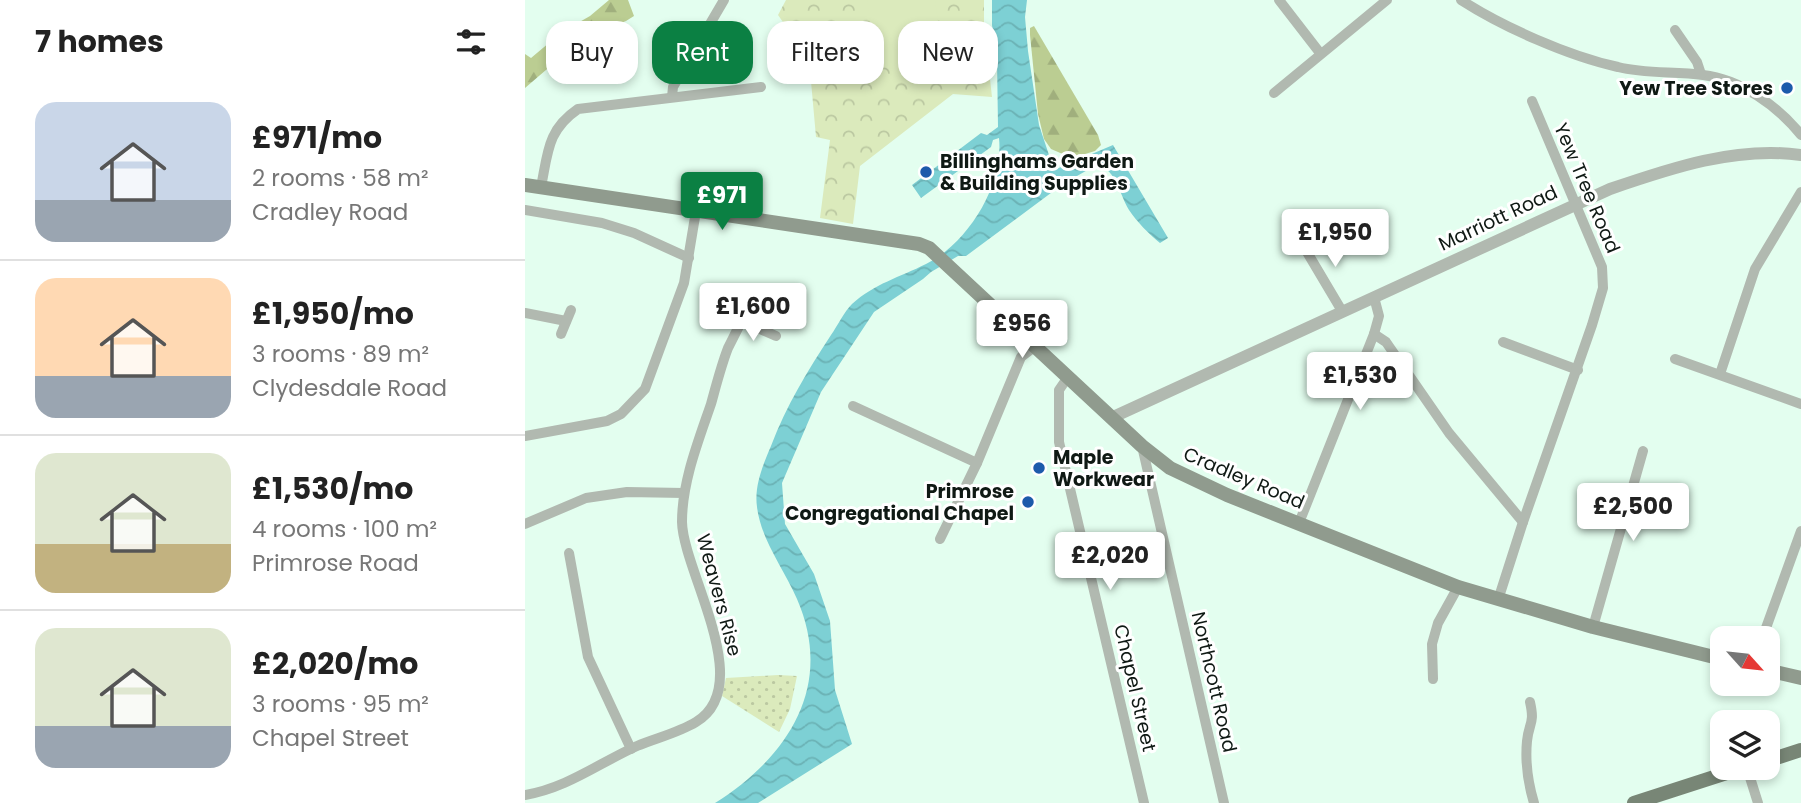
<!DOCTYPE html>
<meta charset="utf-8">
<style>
:root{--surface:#fff;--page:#f6f6f6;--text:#222;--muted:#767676;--line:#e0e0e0;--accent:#0b8043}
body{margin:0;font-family:Poppins,sans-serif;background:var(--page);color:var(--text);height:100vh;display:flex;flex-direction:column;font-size:26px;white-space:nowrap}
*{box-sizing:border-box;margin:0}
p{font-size:23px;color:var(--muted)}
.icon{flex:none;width:38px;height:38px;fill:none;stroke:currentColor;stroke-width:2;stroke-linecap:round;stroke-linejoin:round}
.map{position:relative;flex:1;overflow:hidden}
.side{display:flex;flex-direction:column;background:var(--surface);width:525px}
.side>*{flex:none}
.hud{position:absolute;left:21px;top:21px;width:665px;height:63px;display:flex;gap:14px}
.needle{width:46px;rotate:117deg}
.controls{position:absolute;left:1185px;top:626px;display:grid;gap:14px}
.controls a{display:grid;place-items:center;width:70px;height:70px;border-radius:14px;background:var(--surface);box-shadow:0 4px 10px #0003;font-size:35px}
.price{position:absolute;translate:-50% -60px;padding:0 16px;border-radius:7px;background:#fff;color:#222;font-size:23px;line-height:46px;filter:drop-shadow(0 2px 4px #0008)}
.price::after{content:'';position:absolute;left:50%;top:42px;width:21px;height:16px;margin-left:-10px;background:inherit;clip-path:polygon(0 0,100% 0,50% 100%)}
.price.selected{background:var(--accent);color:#fff}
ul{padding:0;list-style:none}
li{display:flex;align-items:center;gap:21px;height:175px;padding:0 35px}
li+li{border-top:2px solid var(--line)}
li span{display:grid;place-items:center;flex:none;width:196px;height:140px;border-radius:21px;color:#555}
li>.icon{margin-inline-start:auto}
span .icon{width:84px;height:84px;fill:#fffc;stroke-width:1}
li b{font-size:30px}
h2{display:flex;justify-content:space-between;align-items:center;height:84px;padding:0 35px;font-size:30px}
.tag{padding:0 24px;border-radius:21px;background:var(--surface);box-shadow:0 4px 10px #0003;font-size:24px;line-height:63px}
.tag.selected{background:var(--accent);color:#fff}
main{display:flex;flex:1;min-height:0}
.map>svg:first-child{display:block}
.grass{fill:url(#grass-dots)}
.forest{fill:url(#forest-firs)}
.park{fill:url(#park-crowns)}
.pitch{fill:#dbeabc}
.water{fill:url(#water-waves)}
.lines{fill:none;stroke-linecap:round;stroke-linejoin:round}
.minor{stroke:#b1b9b0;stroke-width:10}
.tertiary{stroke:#b1b9b0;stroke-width:12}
.secondary{stroke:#909b8e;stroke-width:14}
.primary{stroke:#788676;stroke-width:14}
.poi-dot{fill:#1d5aab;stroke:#fff;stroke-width:2.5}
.labels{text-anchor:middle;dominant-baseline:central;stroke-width:6;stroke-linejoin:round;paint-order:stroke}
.poi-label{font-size:19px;font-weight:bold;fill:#0f1914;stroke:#fff;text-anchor:end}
.street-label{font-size:19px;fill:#0f1914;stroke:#fff}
</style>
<main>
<section class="side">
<h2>7 homes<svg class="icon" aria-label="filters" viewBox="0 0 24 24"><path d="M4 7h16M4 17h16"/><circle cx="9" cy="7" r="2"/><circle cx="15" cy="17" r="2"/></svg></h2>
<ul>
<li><span style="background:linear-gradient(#c9d6e8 70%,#9aa5b1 0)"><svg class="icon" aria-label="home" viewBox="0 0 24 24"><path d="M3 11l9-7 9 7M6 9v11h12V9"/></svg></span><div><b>£971/mo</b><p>2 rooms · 58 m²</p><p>Cradley Road</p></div></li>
<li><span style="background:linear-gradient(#ffd9b3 70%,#9aa5b1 0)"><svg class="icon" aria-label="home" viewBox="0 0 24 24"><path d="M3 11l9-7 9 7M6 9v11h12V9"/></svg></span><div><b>£1,950/mo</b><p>3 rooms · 89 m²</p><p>Clydesdale Road</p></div></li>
<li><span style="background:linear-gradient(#dfe7d0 65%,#c2b280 0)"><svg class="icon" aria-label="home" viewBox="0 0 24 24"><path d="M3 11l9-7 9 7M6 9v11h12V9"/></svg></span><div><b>£1,530/mo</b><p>4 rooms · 100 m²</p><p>Primrose Road</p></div></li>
<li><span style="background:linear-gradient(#dfe7d0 70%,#9aa5b1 0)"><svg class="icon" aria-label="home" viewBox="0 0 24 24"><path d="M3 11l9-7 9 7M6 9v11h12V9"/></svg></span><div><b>£2,020/mo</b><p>3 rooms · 95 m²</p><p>Chapel Street</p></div></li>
</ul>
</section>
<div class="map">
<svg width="1276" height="803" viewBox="0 0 1276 803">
<defs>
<pattern id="grass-dots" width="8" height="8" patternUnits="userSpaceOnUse" patternTransform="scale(1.75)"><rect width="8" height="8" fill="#dbeabc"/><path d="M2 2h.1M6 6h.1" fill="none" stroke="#bbc8a1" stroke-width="1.8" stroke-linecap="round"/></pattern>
<pattern id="forest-firs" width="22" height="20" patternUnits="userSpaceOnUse" patternTransform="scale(1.75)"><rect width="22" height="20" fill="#bbcd92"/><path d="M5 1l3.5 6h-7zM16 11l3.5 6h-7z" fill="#a0af7d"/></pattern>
<pattern id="park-crowns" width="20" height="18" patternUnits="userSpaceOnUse" patternTransform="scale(1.75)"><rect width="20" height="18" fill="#dbeabc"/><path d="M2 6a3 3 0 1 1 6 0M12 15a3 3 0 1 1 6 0" fill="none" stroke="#bbc8a1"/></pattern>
<pattern id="water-waves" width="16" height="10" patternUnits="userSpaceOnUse" patternTransform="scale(1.75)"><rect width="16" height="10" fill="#7dd0d4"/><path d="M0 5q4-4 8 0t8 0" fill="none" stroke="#6bb2b5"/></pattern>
</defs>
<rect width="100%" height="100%" fill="#e3feef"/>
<!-- grass -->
<polygon class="grass" points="253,675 272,676 265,709 254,732 197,696 201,678"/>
<!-- forest -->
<g class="forest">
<polygon points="84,0 103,0 109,16 101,21 57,39 0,88 0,54 6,58 37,32 65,16"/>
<polygon points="509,26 573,135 576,145 570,151 547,158 526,149 519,139 513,114 505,35 505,28"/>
</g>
<!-- park -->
<polygon class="park" points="261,0 459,0 459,26 467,97 428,94 335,166 328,224 295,218 305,140 291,137 284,59 253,15"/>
<!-- pitch -->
<polygon class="pitch" points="342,0 410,0 418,56 352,66"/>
<!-- water -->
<path class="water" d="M467 0H502L500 17 503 51 514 125 529 170 588 145 643 238 635 243C624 234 612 222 604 210 594 193 592 172 573 164L538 184 441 256H433L406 272 398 279 349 312 296 392 257 483 260 524 289 574 305 621 310 690 327 744 233 803H190C263 757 310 686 272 599 259 569 236 540 232 507 229 486 238 465 246 446 261 406 283 370 306 335 313 325 319 312 327 304 349 284 375 277 401 264 443 243 479 185 474 138L468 140 466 147 396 198 387 185 456 133 462 135 473 127 472 59 467 25Z"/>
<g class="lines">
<!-- minor -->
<g class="minor">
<polyline points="754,0 795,53"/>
<path d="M936 0C978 27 1043 56 1093 67 1120 74 1150 71 1178 75 1215 79 1253 106 1276 135"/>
<polyline points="1150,30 1172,62 1176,74"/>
<polyline points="749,93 862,0"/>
<polyline points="147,97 148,87 199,0"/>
<path d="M16 187C23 153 22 130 53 109L236 87"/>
<polyline points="0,210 77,223 109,233 164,258"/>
<polyline points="776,242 817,311"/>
<polyline points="0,313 41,321"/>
<polyline points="217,321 251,336"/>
<polyline points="36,334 46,310"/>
<polyline points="849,334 861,342 924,433 998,522"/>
<polyline points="978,342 1053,370"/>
<polyline points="1150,359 1276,404"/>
<polyline points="1195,374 1230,269 1276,192"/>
<polyline points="543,377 534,390 534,442 619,803"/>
<polyline points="328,406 452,463"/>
<polyline points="0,436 82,421 96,414 120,389 159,283 171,211"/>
<polyline points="617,446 699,803"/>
<polyline points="774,523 849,334 854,316 849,297"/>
<polyline points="0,524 61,498 102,492 159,493"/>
<polyline points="415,539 452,463 496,357 509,347"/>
<polyline points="44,553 63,657 106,749"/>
<polyline points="973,600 998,522 1067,325 1078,288 1077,267 1007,101"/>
<polyline points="1068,627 1118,451"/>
<polyline points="1237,639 1276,531"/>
<polyline points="908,679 907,644 913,623 933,587"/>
<path d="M1005 702C1010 724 1004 722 1002 741 1000 762 1003 783 1009 803"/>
<polyline points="1222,768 1233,803"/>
<path d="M0 795C42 788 74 763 112 746 131 738 153 733 171 722 232 686 158 571 157 522 157 482 173 442 186 404 191 386 196 366 203 348 211 332 219 317 226 300"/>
</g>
<!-- tertiary -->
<path class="tertiary" d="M586 418 1085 189C1146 168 1211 146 1276 155"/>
<!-- secondary -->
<g class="secondary">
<polyline points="0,185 394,244 404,248 617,446 645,468 702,495 933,587 1068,627 1197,659"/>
<polyline points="1242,670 1276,678"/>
</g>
<!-- primary -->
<g class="primary">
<polyline points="1242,761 1276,750"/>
<polyline points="1109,803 1217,768"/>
</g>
</g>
<!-- markers -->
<g class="poi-dot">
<circle cx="1262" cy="88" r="7"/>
<circle cx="401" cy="172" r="7"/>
<circle cx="514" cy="468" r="7"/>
<circle cx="503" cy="502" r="7"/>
</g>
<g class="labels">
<!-- poi labels -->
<g class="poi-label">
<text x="1248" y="88">Yew Tree Stores</text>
<text x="415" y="161" text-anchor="start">Billinghams Garden<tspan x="415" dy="22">&amp; Building Supplies</tspan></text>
<text x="528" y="457" text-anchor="start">Maple<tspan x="528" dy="22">Workwear</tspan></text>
<text x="489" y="491">Primrose<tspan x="489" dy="22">Congregational Chapel</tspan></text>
</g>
<!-- street labels -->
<g class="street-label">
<text transform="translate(1062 188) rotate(67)">Yew Tree Road</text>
<text transform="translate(973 218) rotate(-25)">Marriott Road</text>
<text transform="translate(719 478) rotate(23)">Cradley Road</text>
<text transform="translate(194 595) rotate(75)">Weavers Rise</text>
<text transform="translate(689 682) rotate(77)">Northcott Road</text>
<text transform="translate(610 688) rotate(77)">Chapel Street</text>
</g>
</g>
</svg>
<div class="controls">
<a><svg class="needle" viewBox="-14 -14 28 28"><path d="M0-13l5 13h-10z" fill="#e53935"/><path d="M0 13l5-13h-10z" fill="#767676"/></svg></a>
<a><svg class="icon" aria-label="layers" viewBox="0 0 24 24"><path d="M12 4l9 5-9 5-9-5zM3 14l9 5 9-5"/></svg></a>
</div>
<b class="price selected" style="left:197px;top:232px">£971</b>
<b class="price" style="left:810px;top:269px">£1,950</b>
<b class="price" style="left:228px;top:343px">£1,600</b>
<b class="price" style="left:497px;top:360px">£956</b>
<b class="price" style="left:835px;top:412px">£1,530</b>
<b class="price" style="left:1108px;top:543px">£2,500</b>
<b class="price" style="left:585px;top:592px">£2,020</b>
<div class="hud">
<a class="tag">Buy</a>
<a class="tag selected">Rent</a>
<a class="tag">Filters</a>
<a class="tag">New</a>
</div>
</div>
</main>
